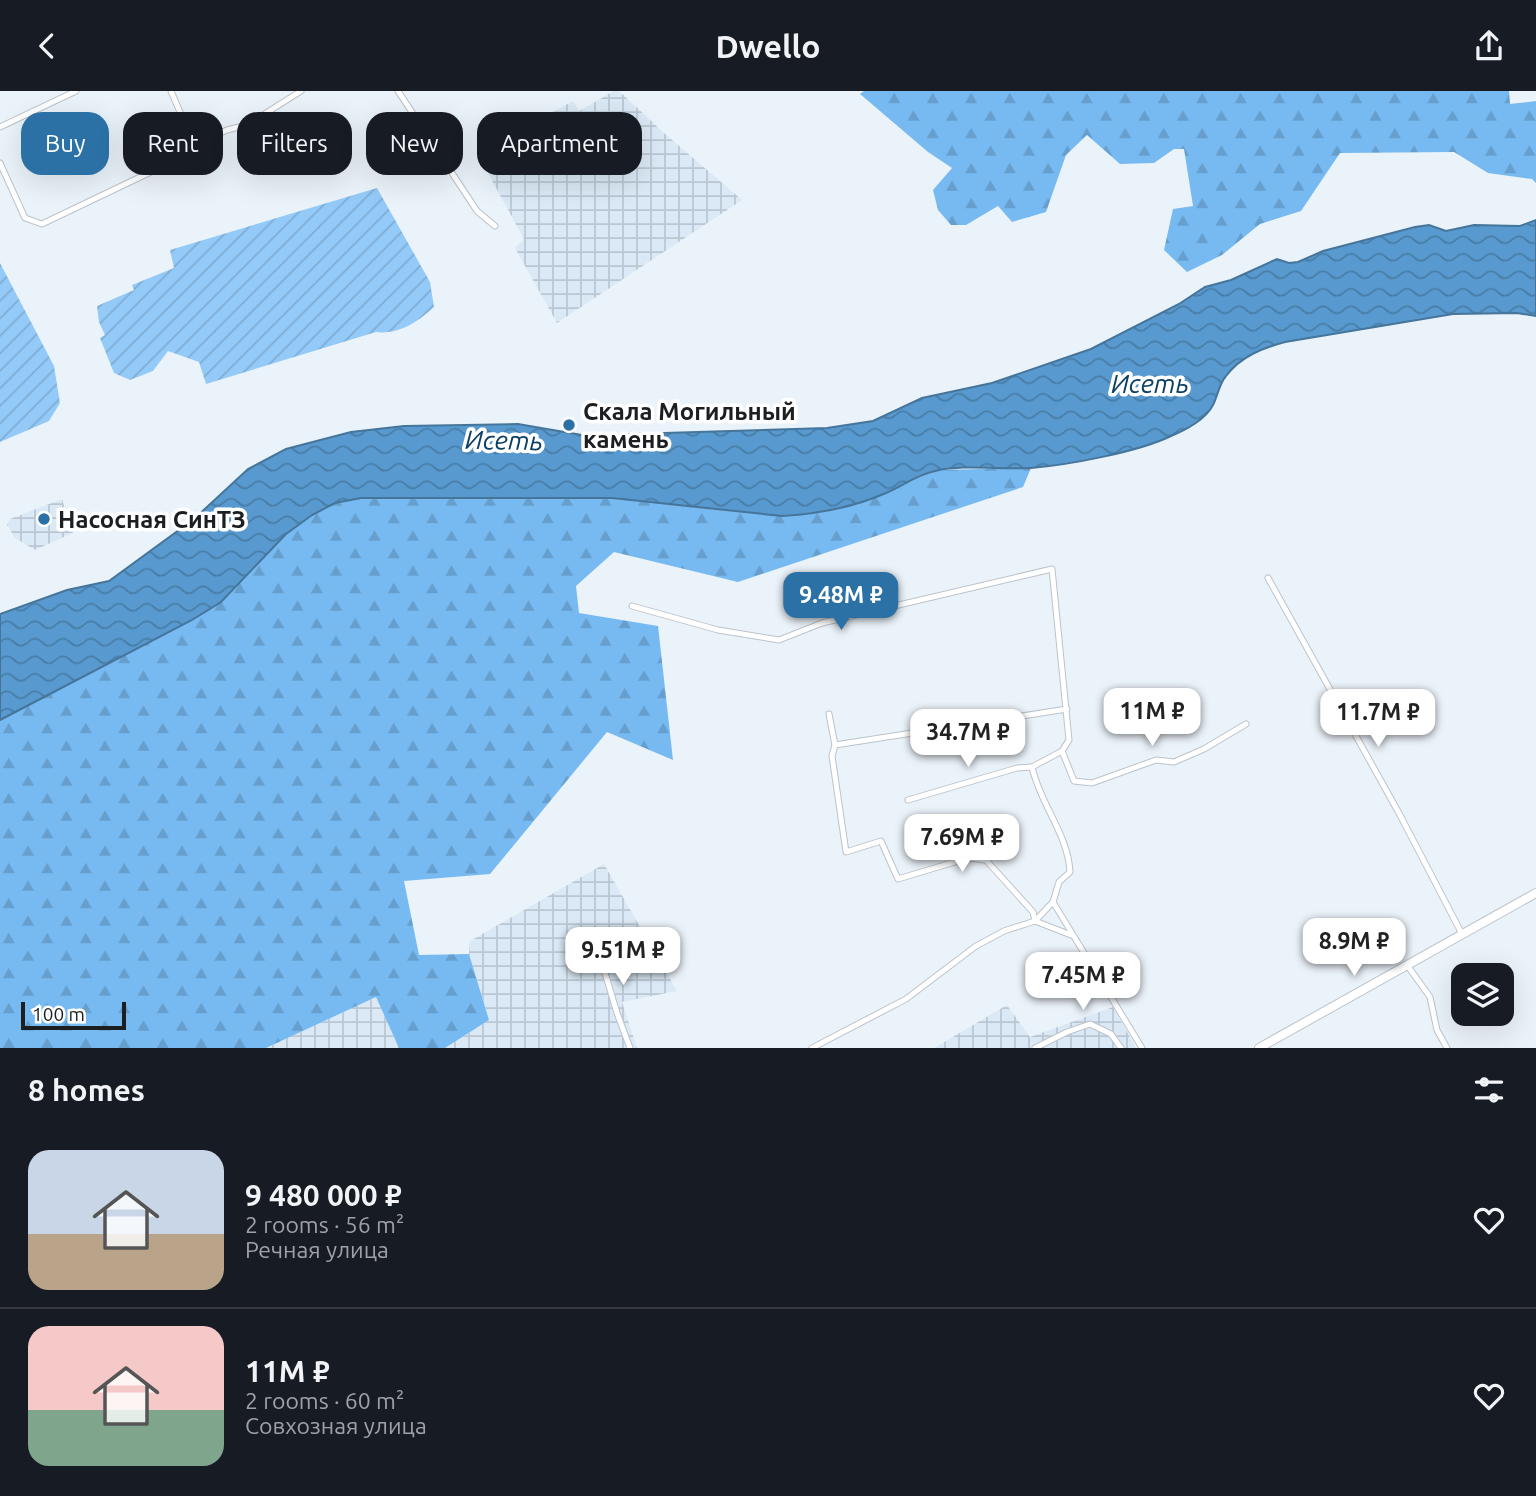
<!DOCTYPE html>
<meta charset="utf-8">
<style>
:root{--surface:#171b24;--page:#20242c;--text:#f1f3f6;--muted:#9ea1a6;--line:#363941;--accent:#2b71a6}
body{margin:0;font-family:Ubuntu,sans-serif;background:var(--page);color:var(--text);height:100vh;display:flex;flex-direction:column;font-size:26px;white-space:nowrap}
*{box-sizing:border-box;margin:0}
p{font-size:23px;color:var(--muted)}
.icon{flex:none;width:38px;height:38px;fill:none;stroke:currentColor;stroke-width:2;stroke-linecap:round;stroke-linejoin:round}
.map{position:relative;height:957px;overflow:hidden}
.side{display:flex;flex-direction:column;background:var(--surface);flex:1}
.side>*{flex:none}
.top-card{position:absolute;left:21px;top:21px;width:700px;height:63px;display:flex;gap:14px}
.tools{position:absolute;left:1451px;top:872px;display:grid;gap:14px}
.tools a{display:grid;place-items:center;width:63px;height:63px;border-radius:14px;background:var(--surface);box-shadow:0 7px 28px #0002;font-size:35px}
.scale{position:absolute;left:21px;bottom:18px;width:105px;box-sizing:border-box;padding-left:7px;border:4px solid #1c1f21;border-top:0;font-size:19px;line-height:24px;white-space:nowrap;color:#1c1f21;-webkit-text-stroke:5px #fff;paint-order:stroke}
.price{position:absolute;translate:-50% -60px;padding:0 16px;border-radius:14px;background:#fff;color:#222;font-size:23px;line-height:46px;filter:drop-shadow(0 2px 4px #0008)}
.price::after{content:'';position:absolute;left:50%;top:42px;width:21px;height:16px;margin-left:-10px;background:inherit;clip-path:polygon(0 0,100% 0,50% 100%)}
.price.current{background:var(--accent);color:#fff}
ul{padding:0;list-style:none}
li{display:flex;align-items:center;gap:21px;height:175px;padding:0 28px}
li+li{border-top:2px solid var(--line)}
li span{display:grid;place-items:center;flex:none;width:196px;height:140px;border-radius:21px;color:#555}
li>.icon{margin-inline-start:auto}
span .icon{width:84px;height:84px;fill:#fffc;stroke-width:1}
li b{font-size:30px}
h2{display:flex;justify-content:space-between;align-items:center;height:84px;padding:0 28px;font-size:30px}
.pill{padding:0 24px;border-radius:21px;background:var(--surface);box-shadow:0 7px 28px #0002;font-size:24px;line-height:63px}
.pill.current{background:var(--accent);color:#fff}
header{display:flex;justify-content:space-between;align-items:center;height:91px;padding:0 28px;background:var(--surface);font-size:32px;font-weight:700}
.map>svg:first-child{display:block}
.industrial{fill:url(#industrial-grid)}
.forest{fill:url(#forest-firs)}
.garden{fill:url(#garden-furrows)}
.water{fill:url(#water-waves);stroke:#46759b;stroke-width:2}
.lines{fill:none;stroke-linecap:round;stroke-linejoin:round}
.minor-casing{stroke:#bcc3ca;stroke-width:7}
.secondary-casing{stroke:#bcc3ca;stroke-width:10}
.minor{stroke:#fff;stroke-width:5}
.secondary{stroke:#fff;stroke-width:8}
.poi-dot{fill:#2b71a6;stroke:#fff;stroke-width:2.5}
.labels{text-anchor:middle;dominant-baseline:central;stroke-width:7;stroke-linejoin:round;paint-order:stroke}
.poi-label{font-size:24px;font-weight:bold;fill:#1c1f21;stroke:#fff;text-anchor:start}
.water-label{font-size:26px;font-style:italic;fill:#0b3f63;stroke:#fff}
</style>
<header><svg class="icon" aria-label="back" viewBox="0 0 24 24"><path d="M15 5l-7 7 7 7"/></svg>Dwello<svg class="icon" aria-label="share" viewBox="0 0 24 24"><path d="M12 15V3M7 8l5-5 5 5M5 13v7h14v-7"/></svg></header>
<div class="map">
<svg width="1536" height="957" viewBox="0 0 1536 957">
<defs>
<pattern id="industrial-grid" width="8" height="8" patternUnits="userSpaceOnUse" patternTransform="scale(1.75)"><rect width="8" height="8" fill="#dae9f5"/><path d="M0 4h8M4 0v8" fill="none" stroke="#bac7d2"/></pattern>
<pattern id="forest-firs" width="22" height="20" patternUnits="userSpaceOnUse" patternTransform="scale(1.75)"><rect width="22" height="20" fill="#77baf1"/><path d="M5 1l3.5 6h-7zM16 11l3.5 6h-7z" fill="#669fce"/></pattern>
<pattern id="garden-furrows" width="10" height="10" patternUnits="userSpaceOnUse" patternTransform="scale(1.75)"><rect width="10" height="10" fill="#94caf8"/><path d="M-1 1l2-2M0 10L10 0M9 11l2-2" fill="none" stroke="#7fadd4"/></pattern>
<pattern id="water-waves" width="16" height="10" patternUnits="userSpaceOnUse" patternTransform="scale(1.75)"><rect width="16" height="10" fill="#589acf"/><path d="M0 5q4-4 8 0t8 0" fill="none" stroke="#487da8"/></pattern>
</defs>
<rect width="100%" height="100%" fill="#ebf3fa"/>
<!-- industrial -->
<g class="industrial">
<polygon points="614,0 619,0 664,42 742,109 557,232 515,157 524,148 477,62 573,10 579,20"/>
<polygon points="62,408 73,442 35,459 15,447 7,434 10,428"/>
<polygon points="604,773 677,900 622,911 637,957 445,957 489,929 469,863 470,850"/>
<polygon points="376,906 399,957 266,957"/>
<polygon points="1007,914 1030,946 1113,916 1136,957 934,957"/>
</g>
<!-- forest -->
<g class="forest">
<polygon points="864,0 1509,0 1510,13 1536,10 1536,92 1532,88 1488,82 1454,61 1340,62 1301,120 1260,133 1222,164 1187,181 1164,159 1173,118 1193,115 1184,58 1174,58 1154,72 1120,73 1087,44 1066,64 1046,121 1012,131 998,115 966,134 951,134 938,119 933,99 952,77 928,61 860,3"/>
<polygon points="1031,377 1023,396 738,491 614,461 576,495 579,522 658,535 673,669 607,641 490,783 404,790 419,864 469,863 489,929 445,957 399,957 376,906 266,957 0,957 0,629 192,529 221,511 286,443 312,424 335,412 361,407 612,407 719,419 808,423 845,415 885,402 936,379"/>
</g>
<!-- garden -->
<g class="garden">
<path d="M377 97 430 191 434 216C419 230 399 244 376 241L206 293 199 271 168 260 153 280 130 289 114 282 100 247 105 244 99 231 97 215 134 199 132 194 174 177 170 159Z"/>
<polygon points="0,172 54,275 60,312 49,330 0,351"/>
</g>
<!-- water -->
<path class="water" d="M1536 129V225L1517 222 1453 223 1285 251C1263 257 1241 265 1226 285 1219 293 1218 304 1213 314 1206 328 1186 339 1171 345 1138 361 1068 374 1031 377 999 379 965 373 935 380 917 384 902 395 886 402 854 416 817 423 782 425L612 407H361L335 412 312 424 286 443 221 511 192 529 0 629V523L67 499 109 490 194 428 248 378 286 358 351 341 404 335 518 333 605 348 630 343 827 337 873 330 922 307 992 292 1091 258 1179 213 1205 196 1231 189 1277 168 1289 172 1298 171 1323 160 1415 136 1429 134 1446 140 1474 134 1520 135Z"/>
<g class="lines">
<!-- minor casing -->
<g class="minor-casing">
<g id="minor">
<polyline points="171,0 194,54"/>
<polyline points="398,0 477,120 495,135"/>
<polyline points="0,36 76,0"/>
<polyline points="0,72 25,127 42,133 157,78 194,54 227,39 247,34 301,0"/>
<polyline points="1268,487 1400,724 1462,843"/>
<path d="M632 515 718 539 779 549 822 532 1052 478 1069 649 1062 660 1032 676C1040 713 1068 743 1070 781L1059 791 1053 811 1142 957"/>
<polyline points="1067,618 835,654 832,665 846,761 881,750 898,788 968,767 986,769 1033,821 1035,830 1071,844"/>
<polyline points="829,623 835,654"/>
<polyline points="1062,660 1074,690 1092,692 1156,669 1174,671 1204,658 1246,633"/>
<polyline points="908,709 1017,677 1032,676"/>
<polyline points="593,842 617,922 630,957"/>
<polyline points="1407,874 1430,906 1437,939 1447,957"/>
<polyline points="812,957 906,908 976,855 1004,840 1035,830 1053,811"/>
<polyline points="1035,957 1067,941 1090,933 1111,943 1121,957"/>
</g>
</g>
<!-- secondary casing -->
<g class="secondary-casing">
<polyline id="secondary" points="1259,957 1536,802"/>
</g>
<!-- minor -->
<use href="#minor" class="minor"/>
<!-- secondary -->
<use href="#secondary" class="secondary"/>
</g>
<!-- markers -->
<g class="poi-dot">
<circle cx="569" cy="334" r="7"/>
<circle cx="44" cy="428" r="7"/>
</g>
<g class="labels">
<!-- poi labels -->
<g class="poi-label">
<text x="583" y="320">Скала Могильный<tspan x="583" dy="28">камень</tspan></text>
<text x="58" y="428">Насосная СинТЗ</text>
</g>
<!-- water labels -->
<g class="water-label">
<text x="1150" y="292">Исеть</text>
<text transform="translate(504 349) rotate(1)">Исеть</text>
</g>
</g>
</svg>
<div class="tools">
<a><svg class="icon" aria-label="layers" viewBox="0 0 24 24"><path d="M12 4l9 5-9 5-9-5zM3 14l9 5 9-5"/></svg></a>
</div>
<div class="scale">100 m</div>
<b class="price current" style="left:841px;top:541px">9.48M ₽</b>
<b class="price" style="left:1152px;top:657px">11M ₽</b>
<b class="price" style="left:1378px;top:658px">11.7M ₽</b>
<b class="price" style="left:968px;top:678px">34.7M ₽</b>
<b class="price" style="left:962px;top:783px">7.69M ₽</b>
<b class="price" style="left:1354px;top:887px">8.9M ₽</b>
<b class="price" style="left:623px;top:896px">9.51M ₽</b>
<b class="price" style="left:1083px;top:921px">7.45M ₽</b>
<div class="top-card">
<a class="pill current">Buy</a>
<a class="pill">Rent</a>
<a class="pill">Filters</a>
<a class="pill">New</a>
<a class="pill">Apartment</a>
</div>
</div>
<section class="side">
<h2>8 homes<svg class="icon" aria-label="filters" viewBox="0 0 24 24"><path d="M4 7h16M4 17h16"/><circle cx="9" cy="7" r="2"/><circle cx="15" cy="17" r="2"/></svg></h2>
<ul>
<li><span style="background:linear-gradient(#c9d6e8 60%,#b9a48a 0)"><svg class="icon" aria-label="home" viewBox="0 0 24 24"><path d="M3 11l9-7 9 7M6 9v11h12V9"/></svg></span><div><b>9 480 000 ₽</b><p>2 rooms · 56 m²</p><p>Речная улица</p></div><svg class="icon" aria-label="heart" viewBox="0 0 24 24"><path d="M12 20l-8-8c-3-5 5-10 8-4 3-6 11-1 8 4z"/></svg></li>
<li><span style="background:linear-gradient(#f6c9c9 60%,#7fa58c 0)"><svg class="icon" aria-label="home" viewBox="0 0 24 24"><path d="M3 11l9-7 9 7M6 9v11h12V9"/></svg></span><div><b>11M ₽</b><p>2 rooms · 60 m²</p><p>Совхозная улица</p></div><svg class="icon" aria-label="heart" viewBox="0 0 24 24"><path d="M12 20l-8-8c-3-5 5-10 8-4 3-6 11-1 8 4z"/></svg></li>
</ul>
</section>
